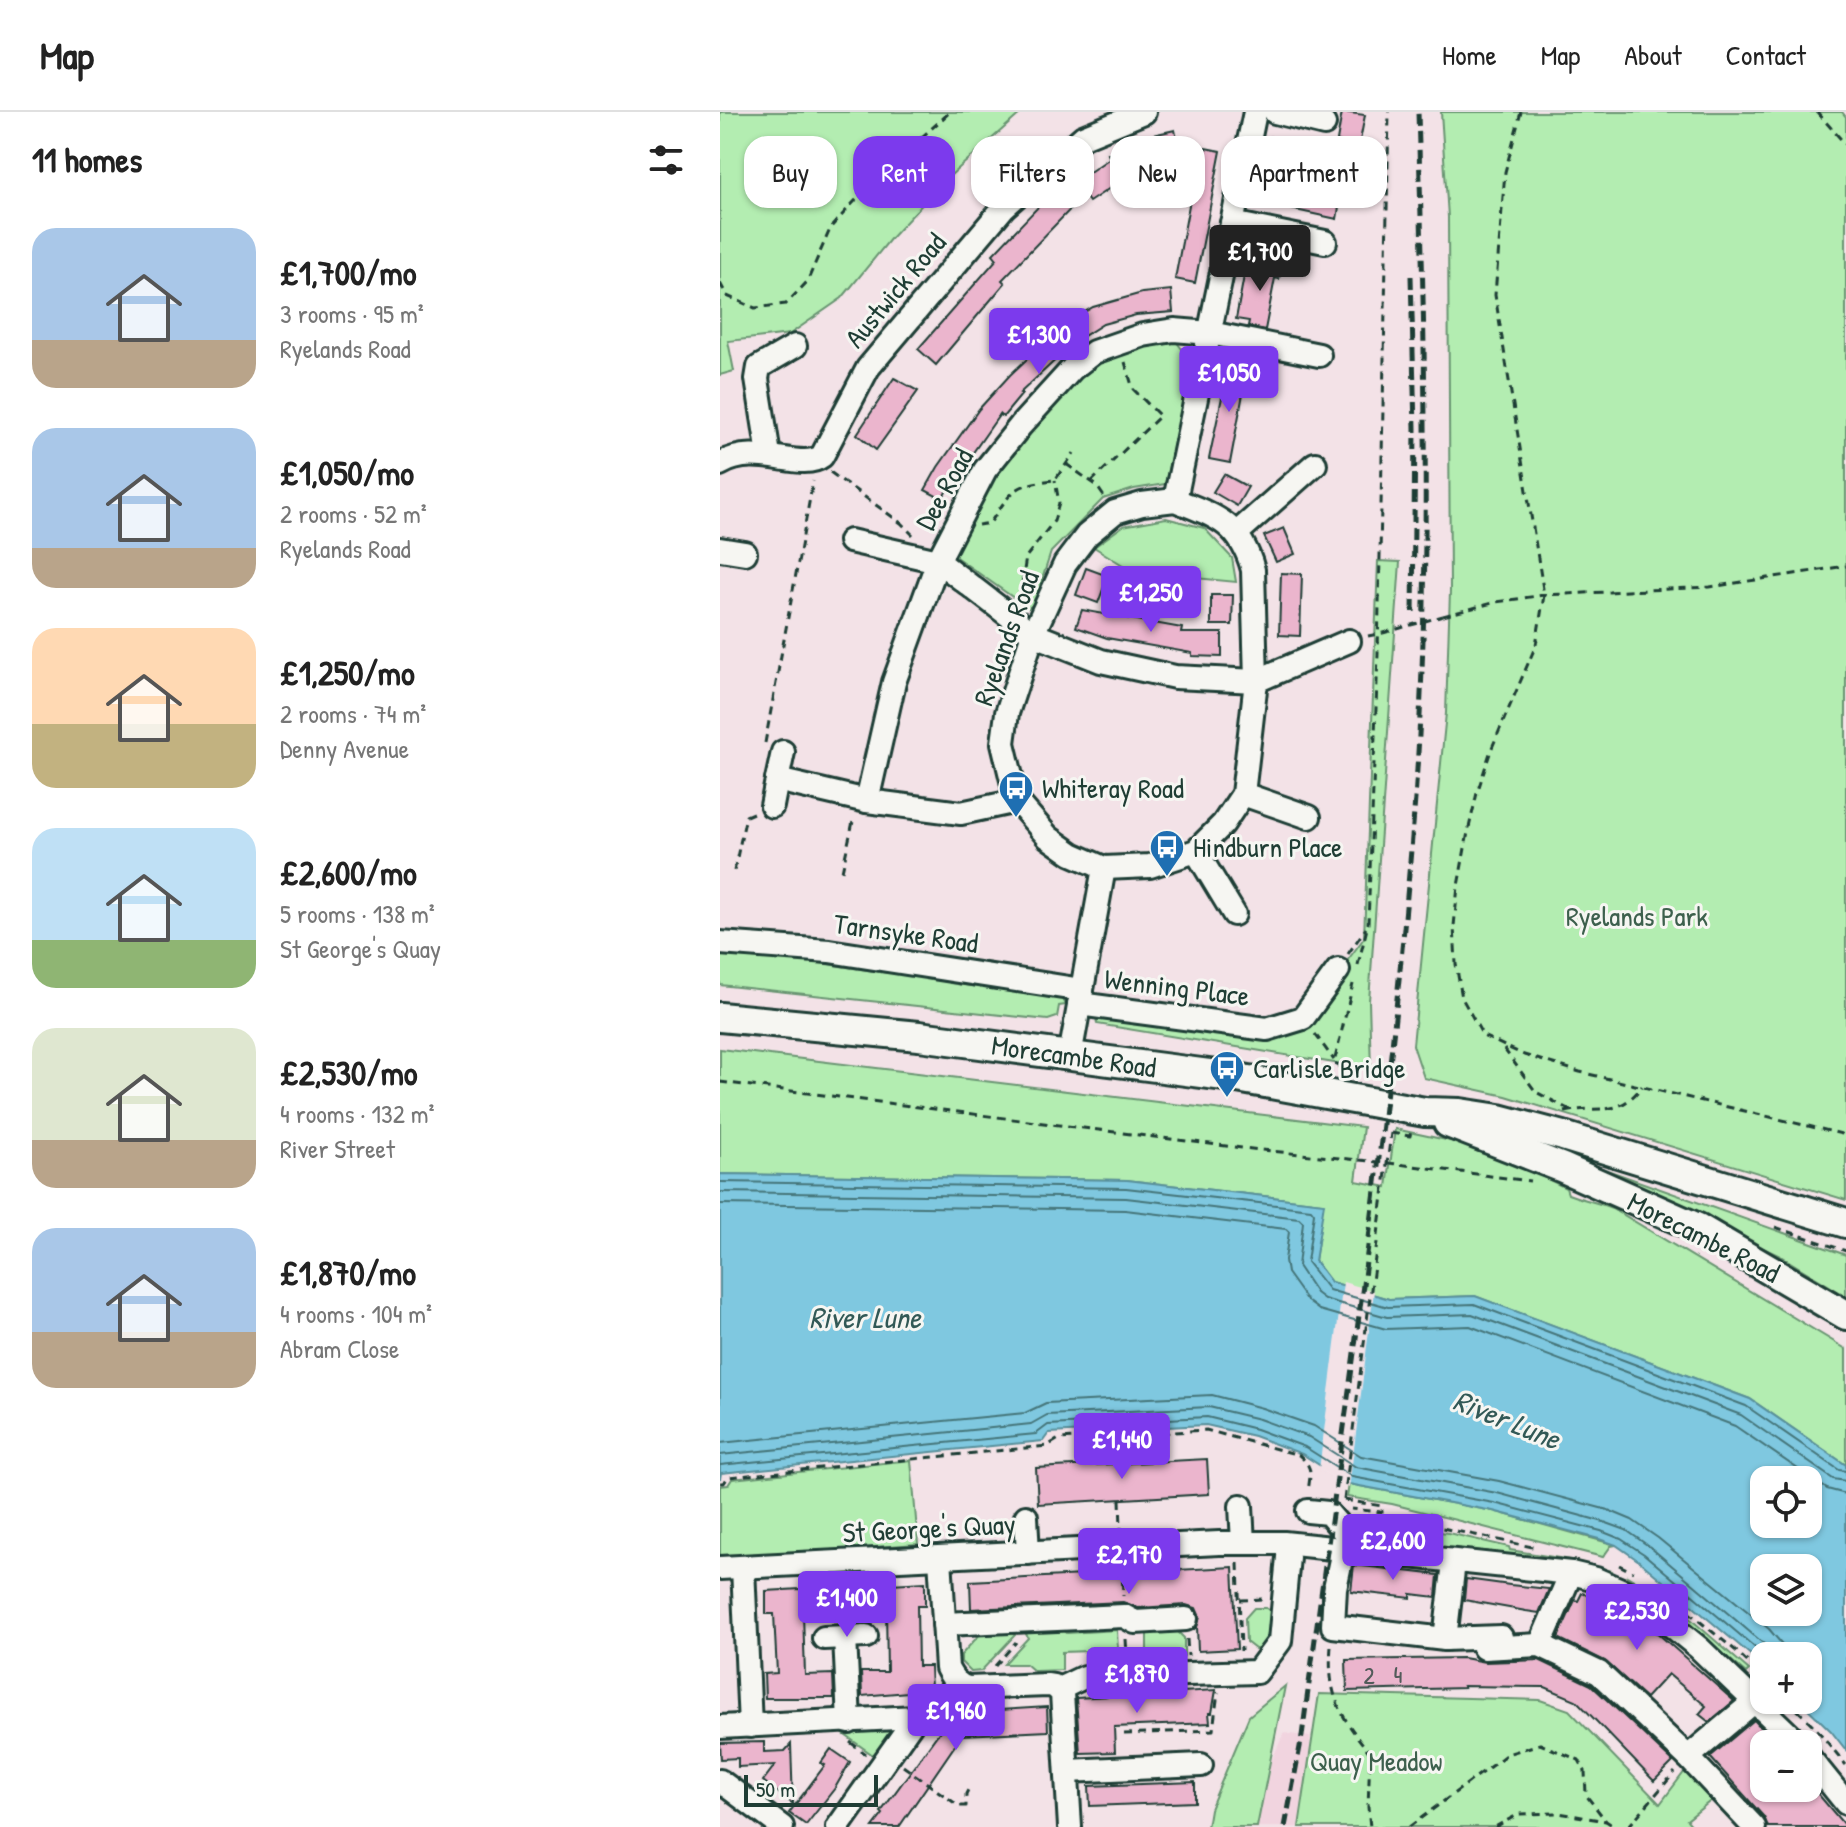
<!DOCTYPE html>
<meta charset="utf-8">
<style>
:root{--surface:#fff;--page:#f6f6f6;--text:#222;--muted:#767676;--line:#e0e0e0;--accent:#7c3aed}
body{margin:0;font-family:"Patrick Hand",sans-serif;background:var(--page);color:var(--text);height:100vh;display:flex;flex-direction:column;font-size:30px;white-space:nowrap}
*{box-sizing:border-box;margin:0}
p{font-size:26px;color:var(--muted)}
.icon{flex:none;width:44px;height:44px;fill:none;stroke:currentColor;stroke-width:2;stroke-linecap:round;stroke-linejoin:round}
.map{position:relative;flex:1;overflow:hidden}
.drawer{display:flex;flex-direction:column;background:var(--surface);width:720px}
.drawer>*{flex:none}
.banner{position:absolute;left:24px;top:24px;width:760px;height:72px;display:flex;gap:16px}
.buttons{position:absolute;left:1030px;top:1354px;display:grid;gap:16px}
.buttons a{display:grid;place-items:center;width:72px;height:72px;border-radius:16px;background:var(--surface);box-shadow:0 2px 6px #0004;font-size:40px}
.scale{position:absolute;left:24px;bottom:20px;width:134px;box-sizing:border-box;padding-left:8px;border:4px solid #1f3d34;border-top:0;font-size:22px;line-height:28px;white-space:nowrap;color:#1f3d34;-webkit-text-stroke:6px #f6f6f2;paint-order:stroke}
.price{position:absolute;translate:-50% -68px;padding:0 18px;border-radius:8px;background:var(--accent);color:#fff;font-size:26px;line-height:52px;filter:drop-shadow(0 2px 4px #0008)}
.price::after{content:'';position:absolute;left:50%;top:48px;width:24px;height:18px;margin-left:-12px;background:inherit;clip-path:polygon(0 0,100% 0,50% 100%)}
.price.on{background:#222;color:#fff}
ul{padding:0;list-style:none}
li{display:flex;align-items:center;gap:24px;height:200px;padding:0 32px}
li span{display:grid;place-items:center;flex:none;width:224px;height:160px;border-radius:24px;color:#555}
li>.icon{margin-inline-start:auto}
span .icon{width:96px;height:96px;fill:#fffc;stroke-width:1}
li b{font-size:34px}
h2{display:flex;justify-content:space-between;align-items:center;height:96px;padding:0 32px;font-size:34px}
.pill{padding:0 28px;border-radius:24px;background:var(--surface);box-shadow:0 2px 6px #0004;font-size:28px;line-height:72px}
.pill.on{background:var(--accent);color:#fff}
header{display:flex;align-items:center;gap:48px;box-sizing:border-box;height:112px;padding:0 40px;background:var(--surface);border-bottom:2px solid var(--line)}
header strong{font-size:38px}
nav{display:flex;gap:44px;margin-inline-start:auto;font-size:28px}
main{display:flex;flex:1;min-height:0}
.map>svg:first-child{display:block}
.built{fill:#f1d4df}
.green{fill:#b3edb1;stroke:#699572;stroke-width:2}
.water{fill:#7fc8e0;stroke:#59909b;stroke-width:2;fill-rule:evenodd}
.pier{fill:#f3e2e7}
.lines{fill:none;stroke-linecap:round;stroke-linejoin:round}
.shore{stroke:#457579;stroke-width:2}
.building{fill:#ebb5cd;stroke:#1f3d34;stroke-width:2}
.minor-casing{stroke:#1f3d34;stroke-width:28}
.major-casing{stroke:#1f3d34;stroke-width:34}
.path{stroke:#1f3d34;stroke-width:3;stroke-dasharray:8 6;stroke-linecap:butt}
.minor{stroke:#f6f6f2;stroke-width:22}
.major{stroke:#f6f6f2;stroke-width:28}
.rail{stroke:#1f3d34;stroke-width:5;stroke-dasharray:12 6;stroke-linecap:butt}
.path-bridge{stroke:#1f3d34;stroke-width:3;stroke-dasharray:8 6;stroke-linecap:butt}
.labels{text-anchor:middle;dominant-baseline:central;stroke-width:6;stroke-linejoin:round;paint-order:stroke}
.number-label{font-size:24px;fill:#525b5a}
.street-label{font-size:28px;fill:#1f3d34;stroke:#f6f6f2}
.poi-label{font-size:28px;fill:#1f3d34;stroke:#f6f6f2;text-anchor:start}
.park-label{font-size:28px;fill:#3d604d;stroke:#f6f6f2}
.water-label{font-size:30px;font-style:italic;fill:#325956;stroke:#f6f6f2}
</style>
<header>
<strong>Map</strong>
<nav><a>Home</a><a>Map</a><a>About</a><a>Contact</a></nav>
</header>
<main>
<section class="drawer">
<h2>11 homes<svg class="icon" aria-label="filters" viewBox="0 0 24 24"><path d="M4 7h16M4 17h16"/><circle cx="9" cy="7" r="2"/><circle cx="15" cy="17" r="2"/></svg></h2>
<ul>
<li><span style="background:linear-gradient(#a9c7e8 70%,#b9a48a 0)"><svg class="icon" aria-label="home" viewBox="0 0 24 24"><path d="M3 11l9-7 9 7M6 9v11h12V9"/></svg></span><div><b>£1,700/mo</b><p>3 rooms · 95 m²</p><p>Ryelands Road</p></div></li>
<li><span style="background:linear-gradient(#a9c7e8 75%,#b9a48a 0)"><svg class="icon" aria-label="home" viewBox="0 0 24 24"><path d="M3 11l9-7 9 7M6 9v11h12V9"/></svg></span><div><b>£1,050/mo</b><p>2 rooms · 52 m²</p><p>Ryelands Road</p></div></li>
<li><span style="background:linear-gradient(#ffd9b3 60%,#c2b280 0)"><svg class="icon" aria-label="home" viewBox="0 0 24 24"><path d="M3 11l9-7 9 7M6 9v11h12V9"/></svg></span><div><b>£1,250/mo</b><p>2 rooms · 74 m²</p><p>Denny Avenue</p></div></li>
<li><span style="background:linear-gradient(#bfe0f5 70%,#8fb573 0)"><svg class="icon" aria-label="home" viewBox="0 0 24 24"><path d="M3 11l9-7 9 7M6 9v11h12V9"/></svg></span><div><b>£2,600/mo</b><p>5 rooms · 138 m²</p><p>St George's Quay</p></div></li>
<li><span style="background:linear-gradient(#dfe7d0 70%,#b9a48a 0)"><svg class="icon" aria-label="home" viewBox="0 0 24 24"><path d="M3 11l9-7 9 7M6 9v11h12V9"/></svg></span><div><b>£2,530/mo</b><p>4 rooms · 132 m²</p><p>River Street</p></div></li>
<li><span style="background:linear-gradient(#a9c7e8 65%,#b9a48a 0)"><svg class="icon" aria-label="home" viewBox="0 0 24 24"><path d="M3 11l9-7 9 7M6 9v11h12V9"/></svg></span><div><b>£1,870/mo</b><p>4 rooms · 104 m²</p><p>Abram Close</p></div></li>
</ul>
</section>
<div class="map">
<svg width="1126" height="1715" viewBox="0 0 1126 1715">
<rect width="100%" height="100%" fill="#f3e2e7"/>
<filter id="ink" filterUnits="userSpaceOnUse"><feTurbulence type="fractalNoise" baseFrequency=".0125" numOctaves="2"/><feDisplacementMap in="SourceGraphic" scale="16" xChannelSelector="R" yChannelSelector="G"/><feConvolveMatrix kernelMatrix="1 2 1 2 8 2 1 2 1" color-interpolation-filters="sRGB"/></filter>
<g filter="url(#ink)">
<!-- built -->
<polygon class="built" points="564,1621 590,1625 595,1697 593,1715 537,1715 549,1654"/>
<!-- green -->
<g class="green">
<polygon points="0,0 302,0 222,71 171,126 122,186 70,222 8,229 14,259 0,263"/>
<polygon points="721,0 1122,0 1126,5 1126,1088 786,984 704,966 693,933 726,601 730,479 728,105"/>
<polygon points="455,228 472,250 445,372 414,377 383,387 331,440 314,492 308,496 230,441 278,356 366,259 385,245 421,233"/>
<polygon points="446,406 484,416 512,446 516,470 414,460 374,435 403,414"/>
<polygon points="658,449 680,450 649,889 651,957 377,912 376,904 583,909 644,826"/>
<polygon points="51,841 92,845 100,851 168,861 179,856 220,862 230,871 295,880 305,876 336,881 335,885 343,887 346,893 339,894 337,905 328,908 0,873 0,843 43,847"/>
<path d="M0 937 643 1015 636 1069 667 1075 675 1017 745 1032 791 1049 846 1076 848 1082C863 1088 877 1090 892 1096L1126 1237V1353L1030 1287 755 1184 669 1187 611 1170 595 1149 603 1091 407 1068 0 1062Z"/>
<polygon points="856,1047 1126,1143 1126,1184 1060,1144"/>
<polygon points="191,1348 198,1432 0,1446 0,1374 8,1373 12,1367"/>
<polygon points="629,1372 773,1399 896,1433 891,1434 883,1445 672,1392 627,1385"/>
<polygon points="644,1411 728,1421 789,1435 790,1438 851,1448 892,1459 891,1463 869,1456 683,1431 683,1427 649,1423 643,1418"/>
<polygon points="907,1464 950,1489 1029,1558 1026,1561 954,1500 905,1470"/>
<polygon points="534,1496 546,1496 554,1502 550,1528 544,1537 535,1537 526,1530 525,1506"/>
<polygon points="311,1517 342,1517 347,1521 397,1518 398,1538 342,1540 342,1558 314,1559 306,1552 284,1552 308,1526 306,1522"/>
<polygon points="291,1518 295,1523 261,1559 251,1560 241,1550 241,1543 262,1520"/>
<polygon points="456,1518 464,1526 464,1544 456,1554 439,1555 427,1545 427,1520"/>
<polygon points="565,1574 537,1715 487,1715 490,1697 529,1604"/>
<polygon points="599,1582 820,1588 849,1598 940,1692 968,1655 994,1686 967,1708 973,1715 579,1715"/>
<polygon points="185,1614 160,1648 118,1618"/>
</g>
<!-- water -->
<path class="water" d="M0 1062 407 1068 604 1091 595 1149 611 1170 669 1187 755 1184 1030 1287 1126 1353V1638L1111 1619 1079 1588H1088V1544H1044V1554L919 1449 896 1433 879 1427 773 1399 629 1372 582 1342 534 1324 486 1313 329 1321 323 1329 1 1361 0 1367ZM1044 1368H1088V1412H1044ZM1044 1456H1088V1500H1044Z"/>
<!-- pier -->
<polygon class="pier" points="623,1170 654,1179 629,1376 599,1358"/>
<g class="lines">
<!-- shore -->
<g class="shore">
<polyline points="0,1070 406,1076 591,1097 594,1101 587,1150 609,1178 668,1195 754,1192 1026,1294 1119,1358 1126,1359"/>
<polyline points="0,1080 406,1086 579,1106 583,1110 578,1154 596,1181 604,1187 667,1205 752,1202 1021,1303 1113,1367 1126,1369"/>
<polyline points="0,1092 405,1098 566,1117 569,1120 565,1148 567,1161 587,1189 599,1198 666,1217 750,1214 1015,1314 1107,1377 1126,1382"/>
<polyline points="0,1331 305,1301 326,1291 492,1283 542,1296 594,1314 641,1344 779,1369 888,1398 912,1408 938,1426 1049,1517 1072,1544"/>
<polyline points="0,1343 311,1312 327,1303 489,1295 539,1307 589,1325 636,1355 777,1381 884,1410 906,1418 930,1435 1058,1544"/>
<polyline points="0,1353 316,1322 328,1313 487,1305 536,1317 585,1335 632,1365 774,1391 881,1419 901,1427 924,1442 1045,1544"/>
</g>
</g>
<!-- building -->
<g class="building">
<polygon points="622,0 645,3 639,34 617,29"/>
<polygon points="455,18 461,45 440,49 392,72 393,74 369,90 364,83 282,168 285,171 216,253 198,237 277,147 273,142 344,68 349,74 390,46 388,42 428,24"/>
<polygon points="551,25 572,29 563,79 620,89 617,107 539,90"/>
<polygon points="480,35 501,39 475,171 455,167"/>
<polygon points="546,140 564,143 559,167 555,166 545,218 528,214 529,209 516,207 524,164 541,167"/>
<polygon points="451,178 453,200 416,203 383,212 356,229 300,281 302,282 283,305 280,302 240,359 239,357 222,387 205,378 218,355 259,297 290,263 343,213 373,195 422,181"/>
<polygon points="509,252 528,255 510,351 489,347"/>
<polygon points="174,266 198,279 156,338 137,322"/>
<polygon points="504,362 528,375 517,394 493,380"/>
<polygon points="564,416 575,442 556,450 544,424"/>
<polygon points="366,456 388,464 378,491 356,483"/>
<polygon points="561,461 582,462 580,524 559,523"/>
<polygon points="491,483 513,483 512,513 491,513"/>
<polygon points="362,498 462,516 461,521 502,521 502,545 472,544 472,541 387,526 356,515"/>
<polygon points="487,1347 489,1382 318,1392 316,1356"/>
<polygon points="634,1453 718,1463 716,1485 691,1482 691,1486 631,1479"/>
<polygon points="513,1455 517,1537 478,1539 477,1515 480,1505 476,1496 466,1493 418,1496 403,1490 251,1497 250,1469"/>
<polygon points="746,1467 790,1473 829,1477 819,1501 806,1499 744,1488"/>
<polygon points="205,1470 205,1494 197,1494 198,1554 210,1554 211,1578 142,1584 141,1560 167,1560 166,1495 95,1498 95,1501 83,1501 85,1563 113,1562 114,1586 45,1586 44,1562 57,1561 54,1502 46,1502 46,1479"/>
<polygon points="862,1481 917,1503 1014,1589 989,1610 979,1602 986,1594 948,1562 926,1586 885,1549 838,1526 855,1488 858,1489"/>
<polygon points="743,1546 765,1550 819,1548 871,1573 953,1650 934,1669 856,1588 825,1575 743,1574 744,1576 627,1579 626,1548"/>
<polygon points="496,1578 492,1601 489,1601 490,1611 394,1615 395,1640 360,1641 356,1586"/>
<polygon points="327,1595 328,1619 242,1623 179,1715 153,1715 163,1702 161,1700 233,1601"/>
<polygon points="1034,1608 1056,1632 1044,1632 1044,1676 1093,1676 1126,1715 1048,1715 1044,1705 990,1645"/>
<polygon points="44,1630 44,1640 65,1639 71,1632 73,1692 43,1669 55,1653 18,1655 18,1646 1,1647 0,1631"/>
<polygon points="111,1637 130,1650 115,1676 86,1713 69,1701 105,1653 101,1651"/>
<polygon points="475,1670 475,1690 370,1694 369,1674"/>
</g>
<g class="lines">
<!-- minor casing -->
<g class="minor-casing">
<g id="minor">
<polyline points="555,0 604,12"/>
<polyline points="512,111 605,130"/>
<polyline points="49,343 37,267 39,255 75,234"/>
<path d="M0 352C37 330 81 360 102 344L148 256 284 95 363 25 424 0"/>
<path d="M455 388C496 404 521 412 533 458L536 569 523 682 503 712 476 739 430 754 384 756 352 742 328 725 297 689 283 631 287 601 313 522 345 452 367 423 395 400 422 392Z"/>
<polyline points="455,388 535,0"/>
<polyline points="517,421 595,352"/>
<polyline points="130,429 218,449 313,522 381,549 455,565 536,569 629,529"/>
<polyline points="0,437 25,441"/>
<polyline points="63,640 57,668 147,689 241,701 297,689"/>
<polyline points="523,682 589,705"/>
<polyline points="147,689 174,570 218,449 265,358 301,313 352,257 374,240 423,223 454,218 490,221 599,243"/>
<polyline points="52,694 57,668"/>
<polyline points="476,739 514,802"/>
<polyline points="0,831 109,839 362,878"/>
<polyline points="359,892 547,917 583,906 618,858"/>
<polyline points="350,944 384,756"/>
<polyline points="521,1394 523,1431"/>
<polyline points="588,1399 608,1401 642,1440"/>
<polyline points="306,1405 308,1441"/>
<polyline points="623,1438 615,1476 613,1514 725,1527 734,1450"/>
<path d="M220 1446 227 1556C232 1566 237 1573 248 1576L328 1573 334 1574 342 1581 350 1715"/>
<polyline points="23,1455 30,1614"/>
<polyline points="0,1456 499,1431 564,1431 851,1461 876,1467 915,1484 979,1536 1079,1632"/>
<polyline points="224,1512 404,1504 415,1510 466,1507"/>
<polyline points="125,1525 129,1610"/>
<polyline points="104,1526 146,1524"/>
<polyline points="725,1527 781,1525"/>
<polyline points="820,1533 851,1461"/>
<polyline points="764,1536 820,1533 879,1561 968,1645 1034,1715"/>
<polyline points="339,1577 364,1565 537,1560 560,1529 568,1445"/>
<polyline points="0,1615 196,1605 215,1597 238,1571"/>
<polyline points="1088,1644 1126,1691"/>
<polyline points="968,1645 1036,1588"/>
<polyline points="347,1659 481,1653"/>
<polyline points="0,1669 62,1715"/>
<polyline points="118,1715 196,1605"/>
</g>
</g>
<!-- major casing -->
<g class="major-casing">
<g id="major">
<polyline points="0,905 199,924 512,965 705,1000 740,1001 779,1007 843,1024 1126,1111"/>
<polyline points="728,1011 843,1056 978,1116 1126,1203"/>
</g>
</g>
<!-- path -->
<g class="path">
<polyline points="801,0 785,60 775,183 824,483 816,533 771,638 757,681 748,720 738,774 734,814 736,852 742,886 763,924 804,943 860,960 1126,1023"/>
<polyline points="1097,0 1126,33"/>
<polyline points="0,171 7,184 35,196 66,192 87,170 111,115 157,65 230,0"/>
<polyline points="346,352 376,373 385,386"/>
<polyline points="110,360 181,411 193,423"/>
<polyline points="371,370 440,304 413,277 405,250"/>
<path d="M258 413 270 411C292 378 294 372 335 368L354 341"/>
<polyline points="300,485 306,445 334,409 339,391 335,368"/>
<polyline points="723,504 776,490 824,483 990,475 1126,454"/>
<polyline points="648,524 663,521"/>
<polyline points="45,631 93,369"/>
<polyline points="14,759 26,704 33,701"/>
<polyline points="122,759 134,705"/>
<polyline points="628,842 646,816"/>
<polyline points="638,853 648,812 658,542 669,0"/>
<polyline points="595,922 614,948"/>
<polyline points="784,937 816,980 850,998"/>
<polyline points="620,956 620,953 614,951 633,872"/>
<polyline points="0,970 522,1036 678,1052 810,1069"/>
<path d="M845 1000C877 992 897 1008 922 974"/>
<polyline points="671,1021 690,1024 691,1019"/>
<polyline points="1055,1115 1126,1139"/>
<path d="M0 1371H4L8 1365 327 1334 339 1327 486 1318 579 1343C594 1356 590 1362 588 1380"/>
<polyline points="400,1387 401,1416"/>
<polyline points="624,1388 662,1394 662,1400 631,1397"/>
<polyline points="639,1406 722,1416 817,1436"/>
<polyline points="518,1451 521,1539"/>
<polyline points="899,1453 913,1460"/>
<polyline points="402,1455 403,1484"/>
<polyline points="946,1482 1015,1538 1044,1566"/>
<polyline points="520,1488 544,1487"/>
<polyline points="406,1527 407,1543"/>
<polyline points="467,1527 468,1544"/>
<path d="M611 1534C607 1583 620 1604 650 1641L648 1695 650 1715"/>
<polyline points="275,1554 296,1530"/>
<polyline points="1067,1588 1095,1615 1126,1653"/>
<polyline points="404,1622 493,1618 498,1580"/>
<polyline points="130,1630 146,1642"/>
<polyline points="183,1654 239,1694 246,1694 246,1682 250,1674"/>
<polyline points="689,1715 787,1642 820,1632 859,1648 865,1659 866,1683 886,1709 895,1715"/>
<polyline points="775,1715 799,1702 839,1701 886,1709"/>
<polyline points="908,1715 955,1660"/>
</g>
<!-- minor -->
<use href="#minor" class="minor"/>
<!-- major -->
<use href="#major" class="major"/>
<!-- rail -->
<g class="rail">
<polyline points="691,164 695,316 693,504"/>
<path d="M565 1715 582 1624C622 1321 669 1017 693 713 712 475 705 238 698 0"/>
</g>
<!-- path-bridge -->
<g class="path-bridge">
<polyline points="663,521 723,504"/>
<polyline points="624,1388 671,1021"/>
</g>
</g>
</g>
<!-- icons -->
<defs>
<g id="bus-pin" transform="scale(1.8)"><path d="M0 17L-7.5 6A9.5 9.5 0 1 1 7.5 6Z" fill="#1f6fb2" stroke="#f6f6f2"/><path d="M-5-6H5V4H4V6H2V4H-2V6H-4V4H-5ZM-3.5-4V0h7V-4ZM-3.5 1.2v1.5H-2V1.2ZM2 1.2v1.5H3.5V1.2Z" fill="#fff"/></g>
</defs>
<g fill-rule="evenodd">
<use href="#bus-pin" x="296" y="676"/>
<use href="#bus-pin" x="447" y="735"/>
<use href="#bus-pin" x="507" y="956"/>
</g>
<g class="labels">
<!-- number labels -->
<g class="number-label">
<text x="678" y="1562">4</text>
<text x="649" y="1563">2</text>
</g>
<!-- street labels -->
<g class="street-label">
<text transform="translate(175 178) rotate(-50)">Austwick Road</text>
<text transform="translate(224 377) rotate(-61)">Dee Road</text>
<text transform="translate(286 526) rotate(-70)">Ryelands Road</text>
<text transform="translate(186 821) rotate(8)">Tarnsyke Road</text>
<text transform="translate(457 875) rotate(7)">Wenning Place</text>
<text transform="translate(354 944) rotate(8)">Morecambe Road</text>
<text transform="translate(984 1125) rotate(27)">Morecambe Road</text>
<text transform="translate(209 1416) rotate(-3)">St George's Quay</text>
</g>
<!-- poi labels -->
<g class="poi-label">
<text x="322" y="676">Whiteray Road</text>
<text x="473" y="735">Hindburn Place</text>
<text x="533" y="956">Carlisle Bridge</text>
</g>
<!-- park labels -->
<g class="park-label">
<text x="917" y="804">Ryelands Park</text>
<text x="656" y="1649">Quay Meadow</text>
</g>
<!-- water labels -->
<g class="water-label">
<text x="145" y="1205">River Lune</text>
<text transform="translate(787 1307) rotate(22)">River Lune</text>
</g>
</g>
</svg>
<div class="buttons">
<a><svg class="icon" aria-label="locate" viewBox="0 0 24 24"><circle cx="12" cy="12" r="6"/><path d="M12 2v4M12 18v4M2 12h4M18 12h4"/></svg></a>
<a><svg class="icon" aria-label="layers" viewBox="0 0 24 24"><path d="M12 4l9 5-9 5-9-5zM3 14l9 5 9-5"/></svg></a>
<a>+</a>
<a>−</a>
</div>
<div class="scale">50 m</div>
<b class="price on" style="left:540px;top:181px">£1,700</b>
<b class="price" style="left:319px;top:264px">£1,300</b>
<b class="price" style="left:509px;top:302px">£1,050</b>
<b class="price" style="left:431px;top:522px">£1,250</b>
<b class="price" style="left:402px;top:1369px">£1,440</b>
<b class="price" style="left:673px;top:1470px">£2,600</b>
<b class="price" style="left:409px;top:1484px">£2,170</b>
<b class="price" style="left:127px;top:1527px">£1,400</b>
<b class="price" style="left:917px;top:1540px">£2,530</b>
<b class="price" style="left:417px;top:1603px">£1,870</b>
<b class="price" style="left:236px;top:1640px">£1,960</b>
<div class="banner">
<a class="pill">Buy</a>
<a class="pill on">Rent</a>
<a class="pill">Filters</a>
<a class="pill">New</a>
<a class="pill">Apartment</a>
</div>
</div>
</main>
